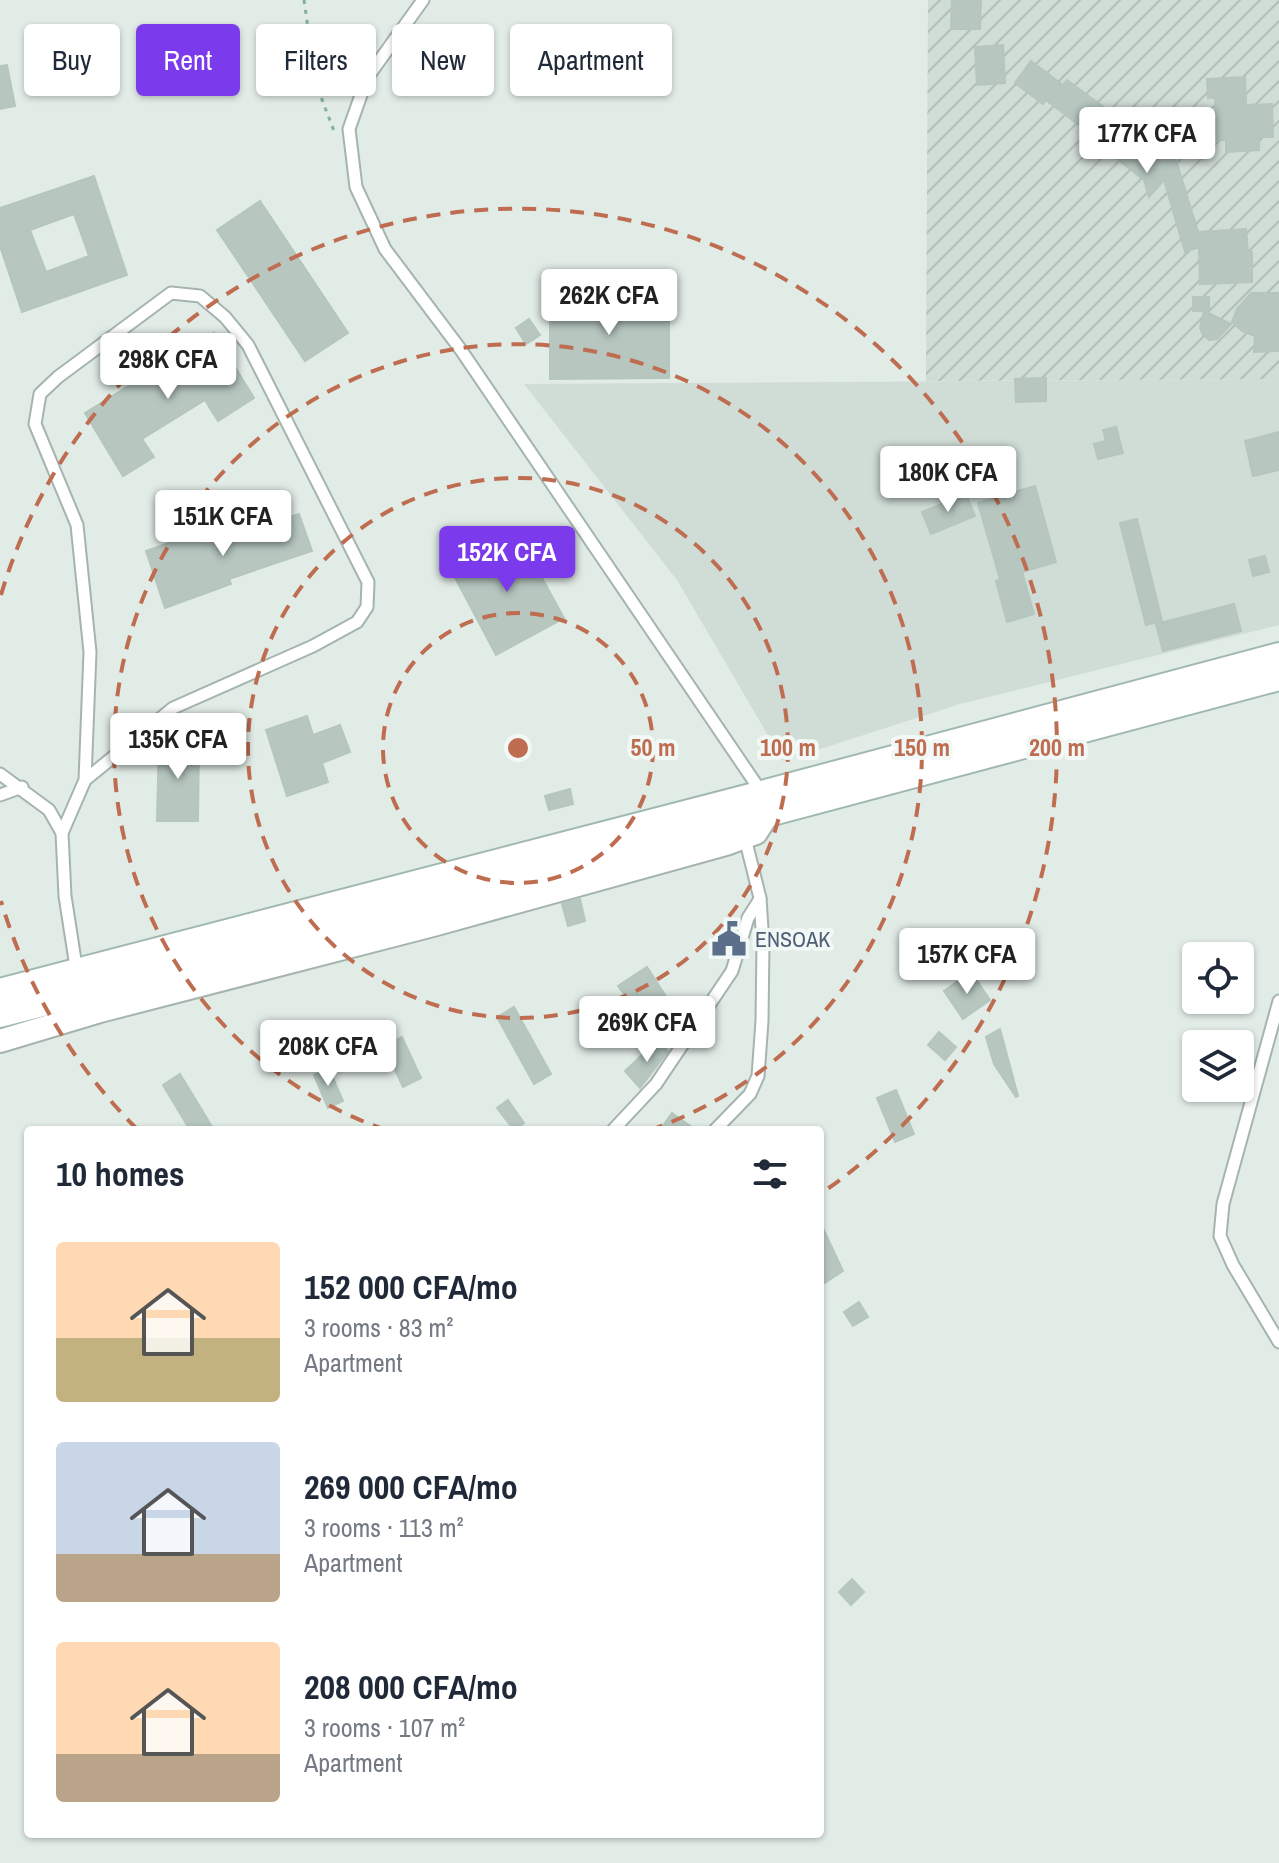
<!DOCTYPE html>
<meta charset="utf-8">
<style>
:root{--surface:#fff;--page:#f2f2f3;--text:#1f2937;--muted:#747a83;--accent:#7c3aed}
body{margin:0;font-family:"Archivo Narrow",sans-serif;background:var(--page);color:var(--text);height:100vh;display:flex;flex-direction:column;font-size:30px;white-space:nowrap}
*{box-sizing:border-box;margin:0}
p{font-size:26px;color:var(--muted)}
.icon{flex:none;width:44px;height:44px;fill:none;stroke:currentColor;stroke-width:2;stroke-linecap:round;stroke-linejoin:round}
.map{position:relative;flex:1;overflow:hidden}
.side{position:absolute;left:24px;top:1126px;width:800px;height:712px;display:flex;flex-direction:column;background:var(--surface);border-radius:8px;box-shadow:0 2px 6px #0004}
.side>*{flex:none}
.top-card{position:absolute;left:24px;top:24px;width:800px;height:72px;display:flex;gap:16px}
.fabs{position:absolute;left:1182px;top:942px;display:grid;gap:16px}
.fabs a{display:grid;place-items:center;width:72px;height:72px;border-radius:8px;background:var(--surface);box-shadow:0 2px 6px #0004;font-size:40px}
.price{position:absolute;translate:-50% -68px;padding:0 18px;border-radius:8px;background:#fff;color:#222;font-size:26px;line-height:52px;filter:drop-shadow(0 2px 4px #0008)}
.price::after{content:'';position:absolute;left:50%;top:48px;width:24px;height:18px;margin-left:-12px;background:inherit;clip-path:polygon(0 0,100% 0,50% 100%)}
.price.active{background:var(--accent);color:#fff}
ul{padding:0;list-style:none}
li{display:flex;align-items:center;gap:24px;height:200px;padding:0 32px}
li span{display:grid;place-items:center;flex:none;width:224px;height:160px;border-radius:8px;color:#555}
li>.icon{margin-inline-start:auto}
span .icon{width:96px;height:96px;fill:#fffc;stroke-width:1}
li b{font-size:34px}
h2{display:flex;justify-content:space-between;align-items:center;height:96px;padding:0 32px;font-size:34px}
.tag{padding:0 28px;border-radius:8px;background:var(--surface);box-shadow:0 2px 6px #0004;font-size:28px;line-height:72px}
.tag.active{background:var(--accent);color:#fff}
.map>svg:first-child{display:block}
.built{fill:#d0dcd6}
.industrial{fill:url(#industrial-furrows)}
.building{fill:#b7c7c0;stroke:#b4c6be;stroke-width:2;fill-rule:evenodd}
.lines{fill:none;stroke-linecap:round;stroke-linejoin:round}
.lane-casing{stroke:#a5b4ae;stroke-width:15}
.street-casing{stroke:#a5b4ae;stroke-width:26}
.secondary-casing{stroke:#a0b8af;stroke-width:28}
.path{stroke:#82b0a1;stroke-width:3;stroke-dasharray:4 6;stroke-linecap:butt}
.lane{stroke:#fff;stroke-width:11}
.street{stroke:#fff;stroke-width:22}
.secondary{stroke:#fff;stroke-width:24}
.ring{fill:none;stroke:#be6d51;stroke-width:4;stroke-dasharray:14 10}
.labels{text-anchor:middle;dominant-baseline:central;stroke-width:8;stroke-linejoin:round;paint-order:stroke}
.service-label{font-size:22px;fill:#4e5e75;stroke:#f2f8f5;text-anchor:start}
.centre{fill:#be6d51;stroke:#f2f8f5;stroke-width:4}
.ring-label{font-size:24px;text-anchor:middle;font-weight:bold;fill:#be6d51;stroke:#f2f8f5;stroke-width:8;stroke-linejoin:round;paint-order:stroke}
</style>
<div class="map">
<svg width="1279" height="1863" viewBox="0 0 1279 1863">
<defs>
<pattern id="industrial-furrows" width="10" height="10" patternUnits="userSpaceOnUse" patternTransform="scale(2)"><rect width="10" height="10" fill="#d0dcd6"/><path d="M-1 1l2-2M0 10L10 0M9 11l2-2" fill="none" stroke="#b2beb8"/></pattern>
</defs>
<rect width="100%" height="100%" fill="#e2ece7"/>
<!-- built -->
<polygon class="built" points="1279,379 1279,625 960,704 783,761 677,580 524,384"/>
<!-- industrial -->
<polygon class="industrial" points="928,0 1279,0 1279,379 926,381"/>
<!-- building -->
<g class="building">
<polygon points="952,0 981,0 980,29 951,29"/>
<polygon points="1003,45 1005,83 977,85 975,47"/>
<polygon points="1031,61 1063,85 1067,80 1176,160 1198,232 1246,229 1248,252 1252,252 1252,282 1200,284 1199,247 1185,252 1164,180 1149,197 1144,180 1107,151 1109,148 1046,100 1043,104 1015,83"/>
<polygon points="7,65 15,106 0,109 0,66"/>
<polygon points="1245,77 1246,105 1272,104 1273,137 1259,137 1259,150 1226,152 1226,140 1216,140 1215,98 1208,98 1207,79"/>
<path d="M94 176 127 275 22 312 0 246V208ZM74 214 89 256 46 272 30 230Z"/>
<polygon points="260,201 348,333 305,361 217,230"/>
<polygon points="1251,293 1279,293 1279,351 1254,352 1255,336 1242,331 1232,322 1237,309"/>
<polygon points="550,295 669,295 669,378 550,379"/>
<polygon points="1193,297 1209,297 1209,310 1204,311 1231,324 1217,339 1209,340 1203,335 1200,328 1204,311 1193,311"/>
<polygon points="529,319 540,335 526,344 516,328"/>
<polygon points="214,333 254,398 218,421 205,400 142,439 154,457 123,476 85,413"/>
<polygon points="1046,378 1046,401 1016,402 1015,379"/>
<polygon points="1116,427 1123,453 1098,459 1094,444 1106,441 1103,430"/>
<polygon points="1279,432 1279,470 1253,476 1245,441"/>
<polygon points="1035,486 1056,562 1022,572 1034,614 1007,622 996,581 1000,579 978,503"/>
<polygon points="966,494 975,516 931,534 922,512"/>
<polygon points="299,514 312,551 229,579 231,584 165,608 146,551 199,533 205,544"/>
<polygon points="1137,519 1162,621 1146,625 1120,523"/>
<polygon points="518,534 564,618 496,655 451,570"/>
<polygon points="1265,556 1269,572 1253,576 1249,560"/>
<polygon points="1234,604 1241,631 1163,651 1156,624"/>
<polygon points="307,716 313,735 340,725 350,752 322,763 328,782 287,796 266,730"/>
<polygon points="159,741 199,742 198,821 157,821"/>
<polygon points="570,789 573,804 549,810 545,796"/>
<polygon points="580,899 585,921 568,926 562,904"/>
<polygon points="647,967 665,995 640,1011 632,996 628,999 618,986"/>
<polygon points="971,972 990,1000 963,1019 944,991"/>
<polygon points="514,1007 551,1074 534,1084 497,1017"/>
<polygon points="1000,1029 1018,1096 1016,1097 994,1064 986,1037"/>
<polygon points="939,1032 956,1047 945,1060 928,1045"/>
<polygon points="402,1037 421,1078 403,1087 384,1046"/>
<polygon points="658,1040 668,1051 640,1088 625,1071"/>
<polygon points="329,1069 343,1101 328,1108 314,1075"/>
<polygon points="180,1074 214,1130 190,1130 163,1085"/>
<polygon points="896,1090 914,1134 895,1142 877,1098"/>
<polygon points="508,1100 524,1123 514,1130 497,1108"/>
<polygon points="672,1113 696,1130 660,1130"/>
<polygon points="820,1222 843,1271 820,1286"/>
<polygon points="859,1302 868,1317 853,1326 844,1312"/>
<polygon points="852,1579 864,1592 851,1605 839,1592"/>
</g>
<g class="lines">
<!-- lane casing -->
<g class="lane-casing">
<g id="lane">
<polyline points="423,0 367,78 349,129 356,187 385,249 461,350 762,793"/>
<polyline points="0,774 49,810 62,833 65,896 77,973"/>
<polyline points="0,795 22,787"/>
<polyline points="62,833 85,780 90,652 77,525 35,424 40,394 58,377 171,293 200,296 225,317 248,345 368,582 367,607 357,622 313,646 173,708 85,780"/>
<polyline points="1279,1001 1223,1204 1220,1236 1233,1265 1279,1342"/>
<polyline points="613,1130 656,1084 732,971 748,918 760,899"/>
<polyline points="715,1130 750,1094 758,1076 762,1021 763,944 760,898 745,838"/>
</g>
</g>
<!-- street casing -->
<g class="street-casing">
<polyline id="street" points="0,1041 100,1011 433,925 726,844 756,833 768,814 765,802"/>
</g>
<!-- secondary casing -->
<g class="secondary-casing">
<g id="secondary">
<polyline points="0,991 762,793 1279,655"/>
<polyline points="0,1015 532,877 1279,678"/>
</g>
</g>
<!-- path -->
<polyline class="path" points="304,0 316,84 334,131"/>
<!-- lane -->
<use href="#lane" class="lane"/>
<!-- street -->
<use href="#street" class="street"/>
<!-- secondary -->
<use href="#secondary" class="secondary"/>
</g>
<!-- distance rings -->
<g class="ring">
<circle cx="518" cy="748" r="135"/>
<circle cx="518" cy="748" r="270"/>
<path d="M386 1130A404 404 0 1 1 650 1130"/>
<path d="M137 1129A539 539 0 0 1 1 901M1 595A539 539 0 1 1 823 1192"/>
</g>
<!-- icons -->
<defs>
<g id="civic-bare" transform="scale(2.76)"><path d="M-.6-6.5H3V-4.5H.6V-3L4-1V1h2V6H-6V1h2V-1L-.6-3ZM-1.2 2.5V6h2.4V2.5Z" fill="#5c6f8a" stroke="#f2f8f5" stroke-width="2.5" paint-order="stroke"/></g>
</defs>
<g fill-rule="evenodd">
<use href="#civic-bare" x="729" y="939"/>
</g>
<g class="labels">
<!-- service labels -->
<g class="service-label">
<text x="755" y="939">ENSOAK</text>
</g>
</g>
<circle cx="518" cy="748" r="12" class="centre"/>
<g class="ring-label">
<text x="653" y="756">50 m</text>
<text x="788" y="756">100 m</text>
<text x="922" y="756">150 m</text>
<text x="1057" y="756">200 m</text>
</g>
</svg>
<div class="fabs">
<a><svg class="icon" aria-label="locate" viewBox="0 0 24 24"><circle cx="12" cy="12" r="6"/><path d="M12 2v4M12 18v4M2 12h4M18 12h4"/></svg></a>
<a><svg class="icon" aria-label="layers" viewBox="0 0 24 24"><path d="M12 4l9 5-9 5-9-5zM3 14l9 5 9-5"/></svg></a>
</div>
<b class="price" style="left:1147px;top:175px">177K CFA</b>
<b class="price" style="left:609px;top:337px">262K CFA</b>
<b class="price" style="left:168px;top:401px">298K CFA</b>
<b class="price" style="left:948px;top:514px">180K CFA</b>
<b class="price" style="left:223px;top:558px">151K CFA</b>
<b class="price active" style="left:507px;top:594px">152K CFA</b>
<b class="price" style="left:178px;top:781px">135K CFA</b>
<b class="price" style="left:967px;top:996px">157K CFA</b>
<b class="price" style="left:647px;top:1064px">269K CFA</b>
<b class="price" style="left:328px;top:1088px">208K CFA</b>
<div class="top-card">
<a class="tag">Buy</a>
<a class="tag active">Rent</a>
<a class="tag">Filters</a>
<a class="tag">New</a>
<a class="tag">Apartment</a>
</div>
<section class="side">
<h2>10 homes<svg class="icon" aria-label="filters" viewBox="0 0 24 24"><path d="M4 7h16M4 17h16"/><circle cx="9" cy="7" r="2"/><circle cx="15" cy="17" r="2"/></svg></h2>
<ul>
<li><span style="background:linear-gradient(#ffd9b3 60%,#c2b280 0)"><svg class="icon" aria-label="home" viewBox="0 0 24 24"><path d="M3 11l9-7 9 7M6 9v11h12V9"/></svg></span><div><b>152 000 CFA/mo</b><p>3 rooms · 83 m²</p><p>Apartment</p></div></li>
<li><span style="background:linear-gradient(#c9d6e8 70%,#b9a48a 0)"><svg class="icon" aria-label="home" viewBox="0 0 24 24"><path d="M3 11l9-7 9 7M6 9v11h12V9"/></svg></span><div><b>269 000 CFA/mo</b><p>3 rooms · 113 m²</p><p>Apartment</p></div></li>
<li><span style="background:linear-gradient(#ffd9b3 70%,#b9a48a 0)"><svg class="icon" aria-label="home" viewBox="0 0 24 24"><path d="M3 11l9-7 9 7M6 9v11h12V9"/></svg></span><div><b>208 000 CFA/mo</b><p>3 rooms · 107 m²</p><p>Apartment</p></div></li>
</ul>
</section>
</div>
